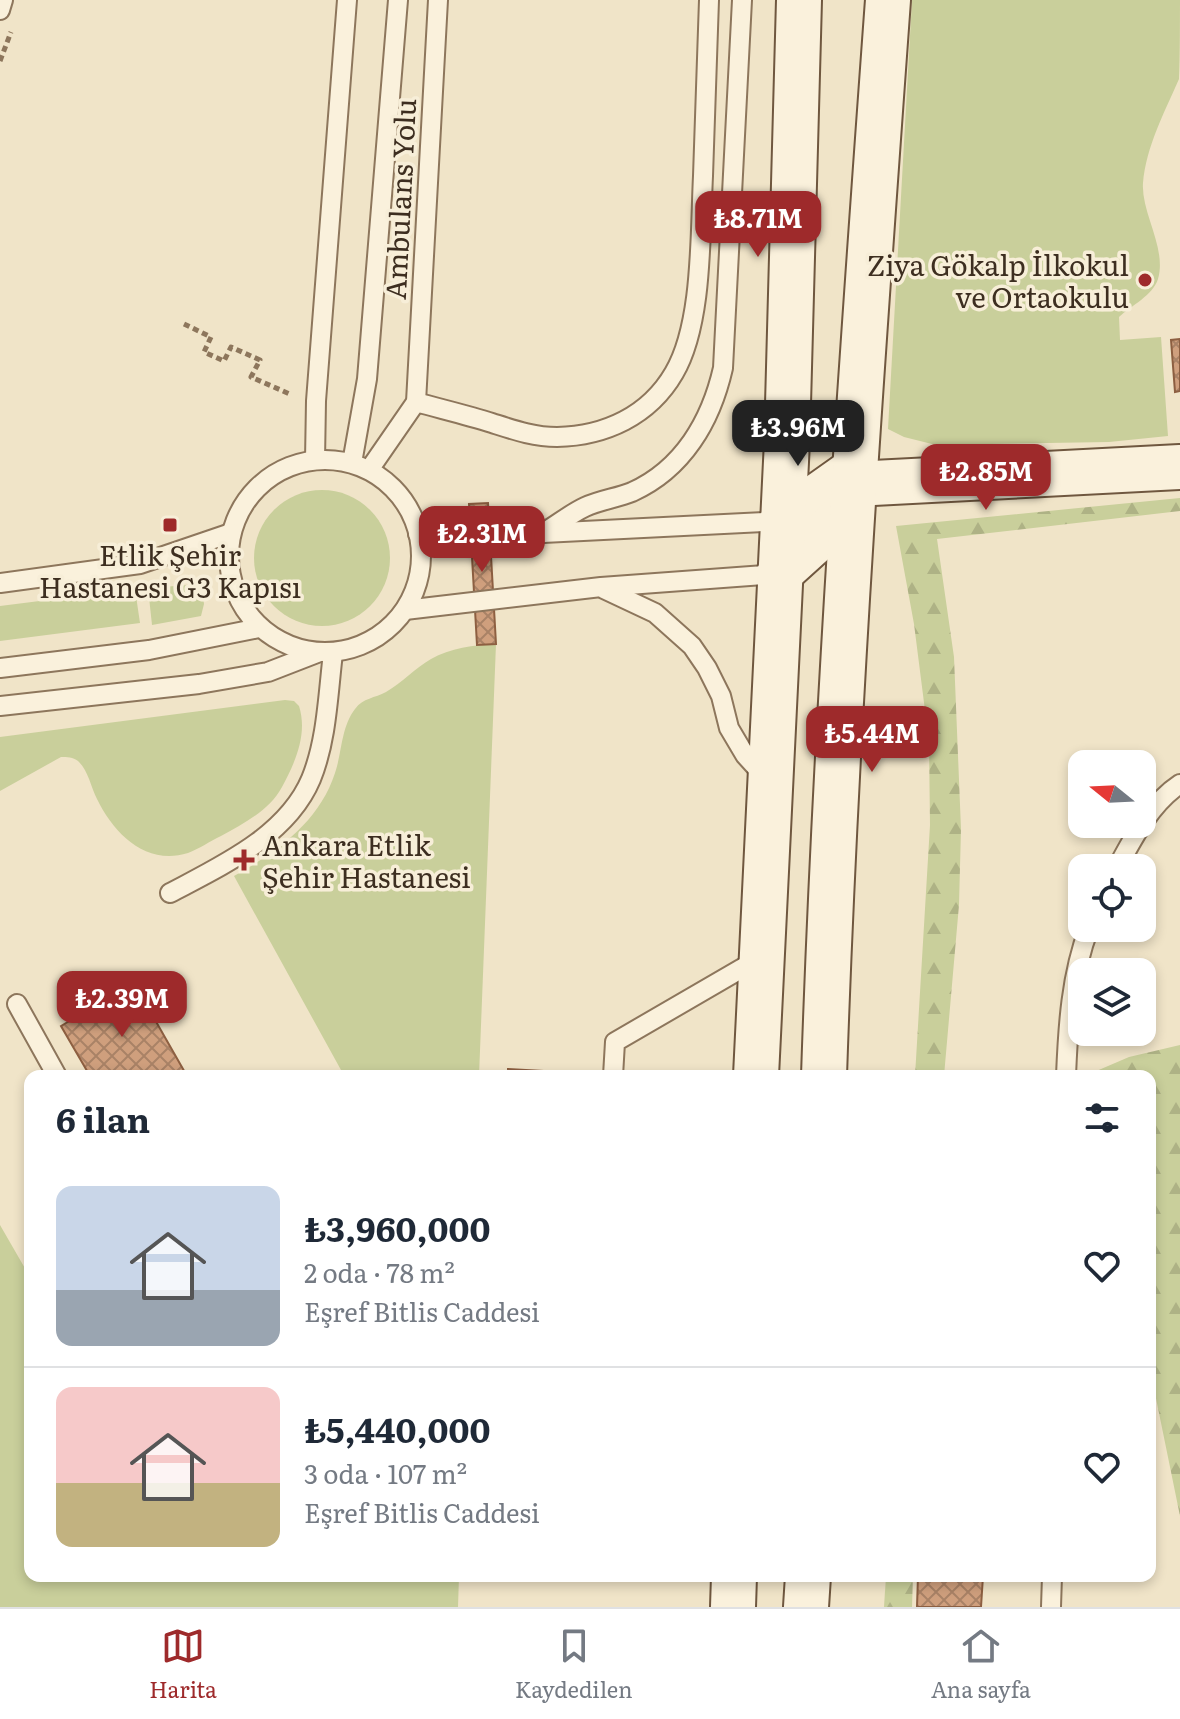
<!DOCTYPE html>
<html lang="tr">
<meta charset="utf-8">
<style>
:root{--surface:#fff;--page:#f2f2f3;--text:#1f2937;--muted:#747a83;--line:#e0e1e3;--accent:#9e2a2b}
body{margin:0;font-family:Literata,serif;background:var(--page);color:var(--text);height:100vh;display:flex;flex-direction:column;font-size:30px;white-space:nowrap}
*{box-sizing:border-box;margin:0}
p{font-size:26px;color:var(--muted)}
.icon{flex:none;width:44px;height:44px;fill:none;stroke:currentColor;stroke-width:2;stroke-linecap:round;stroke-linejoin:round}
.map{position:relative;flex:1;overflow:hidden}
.sheet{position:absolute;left:24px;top:1070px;width:1132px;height:512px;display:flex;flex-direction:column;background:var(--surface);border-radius:16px;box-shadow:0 4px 12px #0003}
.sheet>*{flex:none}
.needle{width:52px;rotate:288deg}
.tools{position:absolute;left:1068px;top:750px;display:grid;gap:16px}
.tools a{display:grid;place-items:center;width:88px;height:88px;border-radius:16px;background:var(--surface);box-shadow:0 4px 12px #0003;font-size:40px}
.price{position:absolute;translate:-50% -68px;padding:0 18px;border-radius:16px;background:var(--accent);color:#fff;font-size:26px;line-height:52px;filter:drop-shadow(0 2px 4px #0008)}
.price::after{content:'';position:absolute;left:50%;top:48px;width:24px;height:18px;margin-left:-12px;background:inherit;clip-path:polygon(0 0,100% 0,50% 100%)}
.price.on{background:#222;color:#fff}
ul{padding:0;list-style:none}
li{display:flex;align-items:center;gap:24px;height:200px;padding:0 32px}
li+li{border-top:2px solid var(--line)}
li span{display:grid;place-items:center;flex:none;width:224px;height:160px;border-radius:16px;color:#555}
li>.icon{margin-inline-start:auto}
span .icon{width:96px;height:96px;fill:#fffc;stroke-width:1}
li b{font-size:34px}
h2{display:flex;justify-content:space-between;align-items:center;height:96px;padding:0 32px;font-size:34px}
.tabs{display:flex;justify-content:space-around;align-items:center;height:112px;border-top:2px solid var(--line);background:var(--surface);font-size:22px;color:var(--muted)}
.tabs a{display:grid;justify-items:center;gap:4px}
.tabs .on{color:var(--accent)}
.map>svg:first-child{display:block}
.green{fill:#c9cf9b}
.forest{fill:url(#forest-firs)}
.building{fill:url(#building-cross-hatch);stroke:#8d5f41;stroke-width:2}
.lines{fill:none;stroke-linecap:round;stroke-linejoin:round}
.lane-casing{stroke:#8d765c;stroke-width:22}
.secondary-casing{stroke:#6f573f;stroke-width:48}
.path{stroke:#8d765c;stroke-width:5;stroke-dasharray:6 4;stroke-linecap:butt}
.lane{stroke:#faf1dc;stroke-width:18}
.secondary{stroke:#faf1dc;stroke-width:44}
.poi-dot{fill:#9e2a2b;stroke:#f7eed8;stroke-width:3}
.labels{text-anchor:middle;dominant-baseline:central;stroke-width:7;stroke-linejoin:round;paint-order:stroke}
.street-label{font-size:28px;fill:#3d2e20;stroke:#f7eed8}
.poi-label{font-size:28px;fill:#3d2e20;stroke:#f7eed8;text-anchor:end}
</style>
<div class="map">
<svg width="1180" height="1607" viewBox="0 0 1180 1607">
<defs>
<pattern id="forest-firs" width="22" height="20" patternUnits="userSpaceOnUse" patternTransform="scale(2)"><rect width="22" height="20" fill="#c9cf9b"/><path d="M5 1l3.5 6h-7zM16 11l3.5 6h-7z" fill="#aeb285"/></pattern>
<pattern id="building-cross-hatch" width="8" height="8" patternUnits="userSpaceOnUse" patternTransform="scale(2)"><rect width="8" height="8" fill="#cf9f7d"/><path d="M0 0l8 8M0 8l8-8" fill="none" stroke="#a98266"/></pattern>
</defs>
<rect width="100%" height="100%" fill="#f0e4c8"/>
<!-- green -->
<g class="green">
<path d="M912 0H1180C1180 17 1180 66 1179 79 1165 111 1146 147 1143 183 1141 213 1167 248 1158 279 1153 295 1131 306 1119 317L1120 340 1161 337 1168 436 1109 442 936 445 904 437 888 429Z"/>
<circle cx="322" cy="558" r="68"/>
<polygon points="189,585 202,591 204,604 201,616 152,625 148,588"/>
<polygon points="135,589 140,623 0,641 0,606"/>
<path d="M496 644 479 1076H332L341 1070 234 876C277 852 319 822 335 773 342 753 341 727 355 709 363 698 375 698 386 692 402 683 415 668 431 659 450 648 474 645 496 644Z"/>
<path d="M285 700 294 701 299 706C308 734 295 763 282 787 270 810 243 824 221 836 210 841 199 849 188 853 146 866 114 834 97 799 91 787 88 770 78 761 73 757 67 757 61 757L0 791V737Z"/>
<polygon points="0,1225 30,1277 30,1576 459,1576 458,1607 0,1607"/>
</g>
<!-- forest -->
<g class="forest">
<polygon points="1180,498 1180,511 937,539 954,657 961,829 959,905 944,1076 915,1076 930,825 929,742 914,624 896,526"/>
<polygon points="1180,1045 1180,1516 1150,1369 1150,1076 1095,1076 1094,1072 1129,1057"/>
<polygon points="886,1576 913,1576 912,1607 884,1607"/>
</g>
<!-- building -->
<g class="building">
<polygon points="1180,339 1180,391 1175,392 1171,340"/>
<polygon points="488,503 496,644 477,645 469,504"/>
<polygon points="134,983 187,1076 90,1076 61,1026"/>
<polygon points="508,1069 543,1071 543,1076 508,1076"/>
<polygon points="918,1576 983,1576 981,1607 917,1607"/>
</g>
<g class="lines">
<!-- lane casing -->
<g class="lane-casing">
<g id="lane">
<polyline points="0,10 3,0"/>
<path d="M416 402C441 409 467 415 492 423 514 430 534 437 557 437 605 436 649 416 674 373 703 324 700 234 703 176 705 118 707 59 709 0"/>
<polyline points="315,460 316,401 347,0"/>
<circle cx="325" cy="556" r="96"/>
<polyline points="352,463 367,379 398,0"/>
<polyline points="369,470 416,402 438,0"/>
<path d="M543 533C557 525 570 514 585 507 600 500 617 498 632 492 683 469 711 421 723 368L742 0"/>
<polyline points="418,534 543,533 782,521"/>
<polyline points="0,583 140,564 231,533"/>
<polyline points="604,589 655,613 692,646 707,668 721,696 729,728 745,755 765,777"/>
<polyline points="405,610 601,587 779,574"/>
<polyline points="0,668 149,650 259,628"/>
<polyline points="0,706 199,684 268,672 317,653"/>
<path d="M1117 868C1133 838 1151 803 1180 784"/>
<path d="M170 893C221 866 287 836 311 779 327 740 328 694 333 653"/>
<polyline points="17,1004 57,1076"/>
<polyline points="613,1076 615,1042 758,959"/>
<path d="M1066 1076C1068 1026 1071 975 1089 928"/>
<polyline points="1051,1607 1052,1576"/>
</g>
</g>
<!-- secondary casing -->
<g class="secondary-casing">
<g id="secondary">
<polyline points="854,484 1180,467"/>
<polyline points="782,521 854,470"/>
<polyline points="779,574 852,508"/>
<polyline points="756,1076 787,441 799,0"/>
<path d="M824 1076C836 717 862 358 888 0"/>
<polyline points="733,1607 734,1576"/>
<polyline points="806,1607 808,1576"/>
</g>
</g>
<!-- path -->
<g class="path">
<polyline points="0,61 11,32"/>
<polyline points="184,324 211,337 204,352 224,361 231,347 260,360 251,377 292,395"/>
</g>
<!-- lane -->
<use href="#lane" class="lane"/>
<!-- secondary -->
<use href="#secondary" class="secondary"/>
</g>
<!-- markers -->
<g class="poi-dot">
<circle cx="1145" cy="280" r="8"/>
<rect x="162" y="517" width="16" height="16" rx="4"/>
<path d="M240 848h8v8h8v8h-8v8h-8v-8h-8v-8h8z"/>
</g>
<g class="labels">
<!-- street labels -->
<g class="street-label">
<text transform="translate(399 199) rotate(-87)">Ambulans Yolu</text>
</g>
<!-- poi labels -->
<g class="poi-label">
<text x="1129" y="264">Ziya Gökalp İlkokul<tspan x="1129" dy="32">ve Ortaokulu</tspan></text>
<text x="170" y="554" text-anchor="middle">Etlik Şehir<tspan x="170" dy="32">Hastanesi G3 Kapısı</tspan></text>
<text x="262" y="844" text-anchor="start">Ankara Etlik<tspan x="262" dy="32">Şehir Hastanesi</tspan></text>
</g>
</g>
</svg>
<div class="tools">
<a><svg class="needle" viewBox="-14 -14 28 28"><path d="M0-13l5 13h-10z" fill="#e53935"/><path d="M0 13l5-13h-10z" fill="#747a83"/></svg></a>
<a><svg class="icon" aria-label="locate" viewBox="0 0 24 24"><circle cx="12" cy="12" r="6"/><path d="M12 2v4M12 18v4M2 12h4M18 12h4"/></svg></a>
<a><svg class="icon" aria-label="layers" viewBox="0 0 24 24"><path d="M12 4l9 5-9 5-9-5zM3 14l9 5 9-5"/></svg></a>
</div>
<b class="price" style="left:758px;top:259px">₺8.71M</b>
<b class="price on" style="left:798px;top:468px">₺3.96M</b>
<b class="price" style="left:986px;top:512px">₺2.85M</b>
<b class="price" style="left:482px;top:574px">₺2.31M</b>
<b class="price" style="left:872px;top:774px">₺5.44M</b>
<b class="price" style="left:122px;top:1039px">₺2.39M</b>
<section class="sheet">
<h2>6 ilan<svg class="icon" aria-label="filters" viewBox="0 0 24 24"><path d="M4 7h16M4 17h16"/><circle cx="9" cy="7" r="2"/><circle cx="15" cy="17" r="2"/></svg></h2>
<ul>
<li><span style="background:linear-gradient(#c9d6e8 65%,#9aa5b1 0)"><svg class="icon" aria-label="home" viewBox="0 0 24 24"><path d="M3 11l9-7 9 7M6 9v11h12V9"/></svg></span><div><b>₺3,960,000</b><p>2 oda · 78 m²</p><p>Eşref Bitlis Caddesi</p></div><svg class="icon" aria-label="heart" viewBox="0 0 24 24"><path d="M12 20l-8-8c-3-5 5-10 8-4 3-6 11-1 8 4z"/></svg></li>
<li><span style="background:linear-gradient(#f6c9c9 60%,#c2b280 0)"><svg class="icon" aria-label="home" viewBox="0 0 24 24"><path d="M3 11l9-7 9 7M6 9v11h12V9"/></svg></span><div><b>₺5,440,000</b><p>3 oda · 107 m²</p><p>Eşref Bitlis Caddesi</p></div><svg class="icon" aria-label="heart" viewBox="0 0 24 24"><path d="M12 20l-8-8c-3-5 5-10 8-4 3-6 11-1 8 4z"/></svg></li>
</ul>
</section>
</div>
<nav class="tabs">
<a class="on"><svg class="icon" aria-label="map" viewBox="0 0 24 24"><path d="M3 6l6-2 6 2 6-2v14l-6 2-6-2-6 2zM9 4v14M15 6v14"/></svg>Harita</a>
<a><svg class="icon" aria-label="saved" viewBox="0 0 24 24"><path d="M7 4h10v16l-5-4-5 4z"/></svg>Kaydedilen</a>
<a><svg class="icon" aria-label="home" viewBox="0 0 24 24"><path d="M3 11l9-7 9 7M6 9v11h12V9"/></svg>Ana sayfa</a>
</nav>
